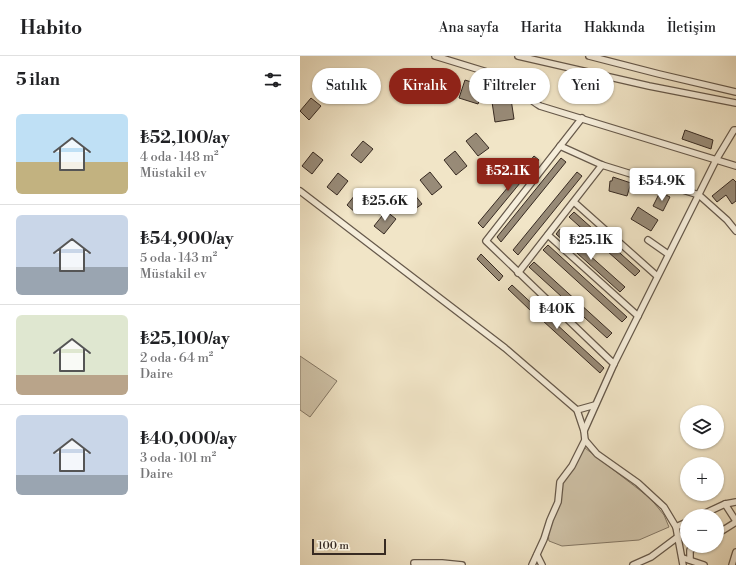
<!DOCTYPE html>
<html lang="tr">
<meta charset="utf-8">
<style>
:root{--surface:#fff;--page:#f2f2f2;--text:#202124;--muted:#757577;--line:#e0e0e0;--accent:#8f2418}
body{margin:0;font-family:"Libre Bodoni",serif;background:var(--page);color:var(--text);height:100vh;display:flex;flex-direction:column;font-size:15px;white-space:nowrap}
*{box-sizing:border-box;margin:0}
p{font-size:13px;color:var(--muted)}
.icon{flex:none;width:22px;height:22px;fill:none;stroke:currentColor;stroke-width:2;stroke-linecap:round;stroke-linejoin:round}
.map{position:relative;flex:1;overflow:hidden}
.sheet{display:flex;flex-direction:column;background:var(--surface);width:300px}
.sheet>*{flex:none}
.banner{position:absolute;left:12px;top:12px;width:364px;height:36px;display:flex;gap:8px}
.buttons{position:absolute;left:380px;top:349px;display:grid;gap:8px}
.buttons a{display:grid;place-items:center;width:44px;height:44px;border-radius:50%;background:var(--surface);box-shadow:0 1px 3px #0004;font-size:20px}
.scale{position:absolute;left:12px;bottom:10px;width:74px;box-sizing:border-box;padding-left:4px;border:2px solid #372a22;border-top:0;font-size:11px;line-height:14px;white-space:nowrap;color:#372a22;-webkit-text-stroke:3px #f6eedb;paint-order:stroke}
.price{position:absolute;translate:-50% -34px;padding:0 9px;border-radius:4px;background:#fff;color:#222;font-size:13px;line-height:26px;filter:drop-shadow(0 1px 2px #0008)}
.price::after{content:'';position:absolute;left:50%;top:24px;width:12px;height:9px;margin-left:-6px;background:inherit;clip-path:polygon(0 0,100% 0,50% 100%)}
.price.active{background:var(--accent);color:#fff}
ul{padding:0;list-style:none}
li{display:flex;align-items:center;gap:12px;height:100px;padding:0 16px}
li+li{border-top:1px solid var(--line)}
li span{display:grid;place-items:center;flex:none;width:112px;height:80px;border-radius:6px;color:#555}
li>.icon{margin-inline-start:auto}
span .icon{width:48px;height:48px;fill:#fffc;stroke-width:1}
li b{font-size:17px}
h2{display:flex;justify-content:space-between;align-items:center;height:48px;padding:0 16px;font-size:17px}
.tag{padding:0 14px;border-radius:18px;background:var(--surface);box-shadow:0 1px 3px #0004;font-size:14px;line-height:36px}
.tag.active{background:var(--accent);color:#fff}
header{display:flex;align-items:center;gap:24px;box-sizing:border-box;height:56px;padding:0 20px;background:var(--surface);border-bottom:1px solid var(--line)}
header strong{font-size:19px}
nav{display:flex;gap:22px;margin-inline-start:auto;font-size:14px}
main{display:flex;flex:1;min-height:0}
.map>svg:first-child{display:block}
.green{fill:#d1c5ab;stroke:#847866}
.building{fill:#988b78;stroke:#372a22}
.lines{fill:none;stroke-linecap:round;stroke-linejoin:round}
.minor-casing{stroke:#66594b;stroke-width:8}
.minor{stroke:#f6eedb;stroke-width:5.5}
</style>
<header>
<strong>Habito</strong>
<nav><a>Ana sayfa</a><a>Harita</a><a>Hakkında</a><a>İletişim</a></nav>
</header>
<main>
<section class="sheet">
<h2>5 ilan<svg class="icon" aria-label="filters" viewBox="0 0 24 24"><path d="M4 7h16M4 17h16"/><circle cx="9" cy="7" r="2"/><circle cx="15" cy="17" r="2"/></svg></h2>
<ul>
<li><span style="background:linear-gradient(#bfe0f5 60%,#c2b280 0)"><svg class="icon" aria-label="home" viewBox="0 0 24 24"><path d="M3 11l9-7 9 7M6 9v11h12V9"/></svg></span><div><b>₺52,100/ay</b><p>4 oda · 148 m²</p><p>Müstakil ev</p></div></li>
<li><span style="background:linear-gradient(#c9d6e8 65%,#9aa5b1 0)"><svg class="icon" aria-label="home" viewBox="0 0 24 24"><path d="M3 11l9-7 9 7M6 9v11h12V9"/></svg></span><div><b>₺54,900/ay</b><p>5 oda · 143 m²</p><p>Müstakil ev</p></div></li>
<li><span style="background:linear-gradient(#dfe7d0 75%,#b9a48a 0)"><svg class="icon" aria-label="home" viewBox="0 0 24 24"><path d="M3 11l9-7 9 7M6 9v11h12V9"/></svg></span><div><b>₺25,100/ay</b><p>2 oda · 64 m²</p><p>Daire</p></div></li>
<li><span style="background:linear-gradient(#c9d6e8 75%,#9aa5b1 0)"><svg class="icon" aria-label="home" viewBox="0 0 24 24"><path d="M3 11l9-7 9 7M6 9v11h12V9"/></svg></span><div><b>₺40,000/ay</b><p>3 oda · 101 m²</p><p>Daire</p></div></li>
</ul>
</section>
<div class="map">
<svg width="436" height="509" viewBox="0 0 436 509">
<rect width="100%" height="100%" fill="#f1e5c7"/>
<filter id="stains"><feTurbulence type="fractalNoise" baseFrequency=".005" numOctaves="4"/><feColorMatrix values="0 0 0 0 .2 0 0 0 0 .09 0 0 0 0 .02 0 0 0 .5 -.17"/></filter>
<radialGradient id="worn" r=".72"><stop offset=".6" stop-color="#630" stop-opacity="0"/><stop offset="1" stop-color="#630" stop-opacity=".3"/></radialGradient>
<!-- green -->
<g class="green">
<polygon points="0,300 37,325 10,361 0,354"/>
<path d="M285 392 350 442 364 459 369 471 339 484 262 490 249 485C246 477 260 433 264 424 269 413 276 404 282 394Z"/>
</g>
<!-- building -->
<g class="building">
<polygon points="135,15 155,21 149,39 130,33"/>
<polygon points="165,24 184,30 178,48 159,42"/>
<polygon points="11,42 21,50 9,64 0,55"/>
<polygon points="211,43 214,63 195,66 192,46"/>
<polygon points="385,74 413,84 411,93 382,83"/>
<polygon points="176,77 189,92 178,100 166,85"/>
<polygon points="63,85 73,93 61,107 51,99"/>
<polygon points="155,95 167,110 156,119 144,104"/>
<polygon points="13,96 23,104 12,118 2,110"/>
<polygon points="234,100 239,104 183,172 178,167"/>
<polygon points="261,102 266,106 201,186 197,181"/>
<polygon points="130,116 142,131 132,139 120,124"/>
<polygon points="277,116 282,120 218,199 213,194"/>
<polygon points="38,117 48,125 37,139 27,131"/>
<polygon points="313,121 331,127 327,140 309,135 310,125 312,125"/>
<polygon points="433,123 436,126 436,145 432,148 426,139 417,146 412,140"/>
<polygon points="110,133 122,148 111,156 99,141"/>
<polygon points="59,134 69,142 57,158 47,149"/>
<polygon points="360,136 370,141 363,155 353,150"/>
<polygon points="338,151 358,164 351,175 331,163"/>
<polygon points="86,155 96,163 84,178 74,170"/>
<polygon points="274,156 340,215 335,220 269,161"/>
<polygon points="260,173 325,231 320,236 256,178"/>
<polygon points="248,189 327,261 322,266 243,194"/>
<polygon points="181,198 203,220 199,225 177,203"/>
<polygon points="234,206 312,277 307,282 229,211"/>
<polygon points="212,229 240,255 241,254 304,312 300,317 231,254 231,255 208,233"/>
</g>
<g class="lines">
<!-- minor casing -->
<g class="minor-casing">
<g id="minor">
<path d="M135 0 200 20C215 28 225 41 240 50L436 110"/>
<polyline points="218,0 349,30 436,47"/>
<polyline points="289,0 359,18 436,36"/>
<polyline points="282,62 186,185 314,308 416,104 434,74 436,74"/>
<polyline points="260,90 302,109 399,139 427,164 436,175"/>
<polyline points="0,135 205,292 277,354 284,375"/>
<polyline points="274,146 357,220"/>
<polyline points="248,179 338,260"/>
<polyline points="348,184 368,198"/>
<polyline points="218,217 302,109"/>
<polyline points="314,308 284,375 285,384 297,398 338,427 364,451 376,471 383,509"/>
<polyline points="277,354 295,349"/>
<polyline points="425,448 436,465"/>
<polyline points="399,460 425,448 436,446"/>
<polyline points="376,471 387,466"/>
<polyline points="417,478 436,466"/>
<polyline points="237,499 242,509"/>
<polyline points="383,502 404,509"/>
<polyline points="390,504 390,494 397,490"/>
<polyline points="114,507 142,507 162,509"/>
<polyline points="232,509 244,483 250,464 258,446 260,426 272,410 285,384"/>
<polyline points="333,509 351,501 379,480"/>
<polyline points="432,509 436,496"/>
</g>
</g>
<!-- minor -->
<use href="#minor" class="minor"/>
</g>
<rect width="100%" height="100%" filter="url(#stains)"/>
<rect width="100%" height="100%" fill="url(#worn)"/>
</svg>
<div class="buttons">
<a><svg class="icon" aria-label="layers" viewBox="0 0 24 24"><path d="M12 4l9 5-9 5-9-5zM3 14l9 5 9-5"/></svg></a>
<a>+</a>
<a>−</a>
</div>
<div class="scale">100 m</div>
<b class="price active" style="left:208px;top:136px">₺52.1K</b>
<b class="price" style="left:362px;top:146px">₺54.9K</b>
<b class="price" style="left:85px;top:166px">₺25.6K</b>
<b class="price" style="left:291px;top:205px">₺25.1K</b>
<b class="price" style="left:257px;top:274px">₺40K</b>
<div class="banner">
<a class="tag">Satılık</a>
<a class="tag active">Kiralık</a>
<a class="tag">Filtreler</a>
<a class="tag">Yeni</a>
</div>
</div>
</main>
